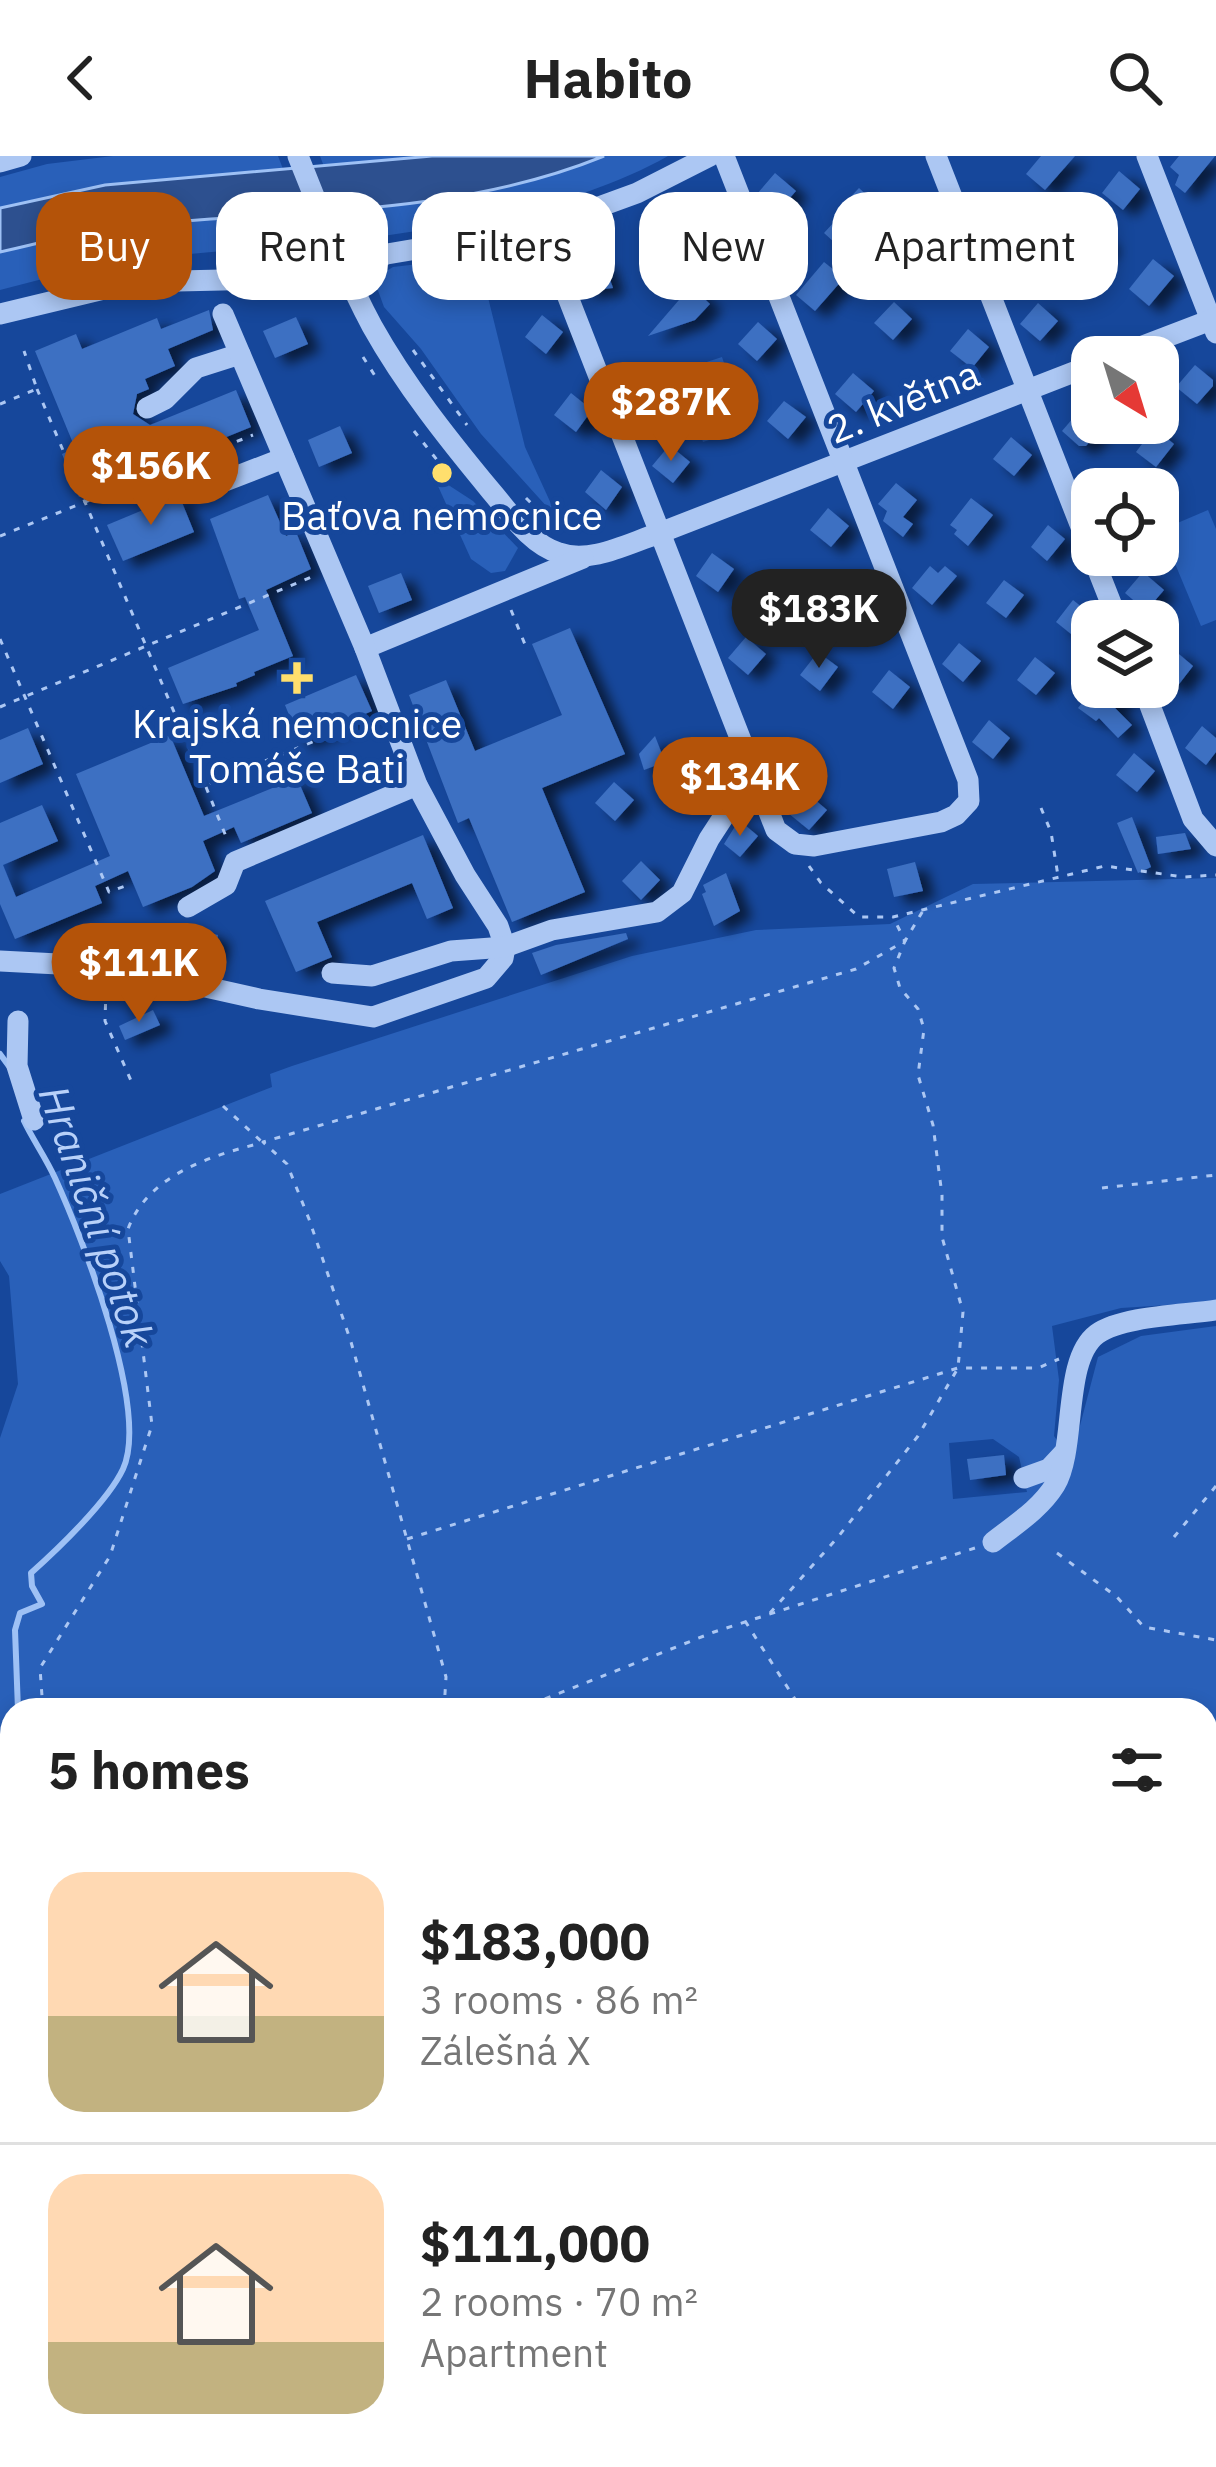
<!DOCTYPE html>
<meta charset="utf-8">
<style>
:root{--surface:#fff;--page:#f6f6f6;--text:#222;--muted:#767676;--line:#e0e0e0;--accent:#b45309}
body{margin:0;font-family:"IBM Plex Sans",sans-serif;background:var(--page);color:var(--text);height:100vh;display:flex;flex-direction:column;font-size:45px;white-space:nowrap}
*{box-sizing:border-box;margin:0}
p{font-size:39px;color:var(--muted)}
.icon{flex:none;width:66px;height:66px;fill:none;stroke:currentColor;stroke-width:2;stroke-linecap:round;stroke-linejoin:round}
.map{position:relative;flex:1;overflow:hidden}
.drawer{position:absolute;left:0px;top:1542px;width:1218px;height:771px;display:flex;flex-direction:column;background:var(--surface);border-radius:36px 36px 0 0;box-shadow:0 6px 18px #0003}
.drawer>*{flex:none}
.banner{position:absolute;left:36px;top:36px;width:1146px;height:108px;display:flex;gap:24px}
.needle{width:78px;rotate:142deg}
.controls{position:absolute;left:1071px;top:180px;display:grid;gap:24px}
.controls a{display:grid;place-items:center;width:108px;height:108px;border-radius:24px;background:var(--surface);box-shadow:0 6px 18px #0003;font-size:60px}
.price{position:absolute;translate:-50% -102px;padding:0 27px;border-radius:42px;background:var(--accent);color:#fff;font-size:39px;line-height:78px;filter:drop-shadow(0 3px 6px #0008)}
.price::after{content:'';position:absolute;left:50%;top:72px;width:36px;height:27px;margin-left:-18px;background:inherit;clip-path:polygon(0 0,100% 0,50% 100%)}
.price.current{background:#222;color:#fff}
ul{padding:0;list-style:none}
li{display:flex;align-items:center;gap:36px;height:300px;padding:0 48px}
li+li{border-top:3px solid var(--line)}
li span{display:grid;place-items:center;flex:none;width:336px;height:240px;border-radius:36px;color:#555}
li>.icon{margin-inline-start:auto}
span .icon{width:144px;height:144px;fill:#fffc;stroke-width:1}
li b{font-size:51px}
h2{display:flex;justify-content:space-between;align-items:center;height:144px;padding:0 48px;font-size:51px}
.tag{padding:0 42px;border-radius:36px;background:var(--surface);box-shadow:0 6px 18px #0003;font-size:42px;line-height:108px}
.tag.current{background:var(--accent);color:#fff}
header{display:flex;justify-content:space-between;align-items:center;height:156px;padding:0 48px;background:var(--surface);font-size:54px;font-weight:700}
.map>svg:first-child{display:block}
.green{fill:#2960b9;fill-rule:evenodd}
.water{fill:#2d508f;stroke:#9ec1f5;stroke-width:3}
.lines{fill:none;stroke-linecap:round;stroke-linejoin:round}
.stream{stroke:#9ec1f5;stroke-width:6}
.building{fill:#3e70c2;filter:url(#shadow)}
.path{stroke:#acc7f3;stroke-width:3;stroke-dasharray:6 9;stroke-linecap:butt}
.minor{stroke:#acc7f3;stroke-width:21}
.poi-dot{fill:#ffdf6d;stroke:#16479b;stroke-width:4.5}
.labels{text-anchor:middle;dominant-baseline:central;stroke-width:10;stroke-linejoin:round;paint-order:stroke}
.street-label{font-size:39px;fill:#fff;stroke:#16479b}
.poi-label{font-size:39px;fill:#fff;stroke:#16479b}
.water-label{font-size:42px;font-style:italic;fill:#b8d1f9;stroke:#16479b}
</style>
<header><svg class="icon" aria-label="back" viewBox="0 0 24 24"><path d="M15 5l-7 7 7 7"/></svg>Habito<svg class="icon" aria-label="search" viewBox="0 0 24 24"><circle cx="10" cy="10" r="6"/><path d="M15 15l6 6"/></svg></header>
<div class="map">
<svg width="1216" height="2311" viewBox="0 0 1216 2311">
<defs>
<filter id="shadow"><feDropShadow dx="12" dy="7" stdDeviation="6" flood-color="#0009"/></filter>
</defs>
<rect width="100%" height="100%" fill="#16479b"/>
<!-- green -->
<g class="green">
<polygon points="113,0 278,0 310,83 298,97 258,98 257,92 112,105 0,134 0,21 47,8"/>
<path d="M320 0H668C572 54 459 68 352 85Z"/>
<polygon points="478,101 525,291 558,363 481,278 421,193 384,151 376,129 383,117 393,111"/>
<polygon points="722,201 746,272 703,286 679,215"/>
<polygon points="433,319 473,345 518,392 505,415 491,417 471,403"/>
<polygon points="1208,354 1216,373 1216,464 1201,470 1161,374"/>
<path d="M1216 722V1146L1121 1152 1052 1170 1059 1224 1054 1280 1071 1304 1098 1201 1141 1180 1216 1170V2311H0V1282L18 1228 9 1120 0 1105V1038L272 931 270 918 292 910 632 800 756 774 890 768 973 728ZM993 1283 1019 1301 1027 1336 953 1343 949 1287ZM12 1554H1206V2301H12Z"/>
</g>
<!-- water -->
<path class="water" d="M432 0H604C450 63 279 53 117 71 78 76 38 88 0 96V52L105 29Z"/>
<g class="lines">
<!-- stream -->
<g class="stream">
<polyline points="0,898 11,913"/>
<path d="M18 1554 15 1474 20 1457 42 1448 32 1430 31 1417C58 1393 108 1345 123 1313 150 1254 82 1081 55 1022 46 1002 33 984 24 965"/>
<polyline points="0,1903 12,1876"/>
</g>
</g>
<!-- building -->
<g class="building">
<polygon points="1041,0 1075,0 1045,34 1026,18"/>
<polygon points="1179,0 1215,0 1185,37 1175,29 1179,19 1170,11"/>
<polygon points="1119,15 1140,33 1123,54 1102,37"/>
<polygon points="775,17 796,35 771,63 762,55 759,49 764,44 757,38"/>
<polygon points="859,32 881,53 843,94 824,77 848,51 844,48"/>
<polygon points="675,64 710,79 720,68 739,85 706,121 693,109 696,106 691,100 700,90"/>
<polygon points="1007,67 1021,79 1003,100 989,88"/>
<polygon points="937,68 954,86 931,112 912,96"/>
<polygon points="1090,72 1109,88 1080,122 1061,105"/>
<polygon points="1153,103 1174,120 1149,150 1129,133"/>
<polygon points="603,104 613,132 584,135 581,107"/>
<polygon points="824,106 844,122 815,155 796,139"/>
<polygon points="691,130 710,148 695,164 648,180"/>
<polygon points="894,146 912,163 893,184 874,167"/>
<polygon points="1038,147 1058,165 1040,185 1020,168"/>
<polygon points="209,154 213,174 168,193 175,210 145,223 149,233 137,238 133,258 150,269 236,234 251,271 79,341 62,298 75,292 35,195 76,178 82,193 157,162 161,173"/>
<polygon points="542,159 563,176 546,198 525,181"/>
<polygon points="296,161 308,188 275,202 263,175"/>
<polygon points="758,166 777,183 757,205 738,188"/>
<polygon points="968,173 989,191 972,212 950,195"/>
<polygon points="1195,209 1213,224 1213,230 1197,248 1176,231"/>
<polygon points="640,211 661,229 644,250 623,232"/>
<polygon points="853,217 874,235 856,256 835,238"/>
<polygon points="571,237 592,254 576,276 554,259"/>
<polygon points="784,245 806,261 788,283 767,265"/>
<polygon points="1080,254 1101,272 1086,290 1079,290 1062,275"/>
<polygon points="340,270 352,297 319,311 308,284"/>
<polygon points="1154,272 1174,288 1156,311 1136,296"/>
<polygon points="1011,281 1032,299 1014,320 993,303"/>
<polygon points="667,292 673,292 690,306 673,327 652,310"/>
<polygon points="601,314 622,331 606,354 585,336"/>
<polygon points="896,327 917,344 903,361 913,368 903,381 883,365 887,355 878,348"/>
<polygon points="179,339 194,376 123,405 107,369"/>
<polygon points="268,339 286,380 296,376 311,413 266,434 293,500 254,516 255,519 236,527 237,530 183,548 168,512 259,474 245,441 239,443 210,363"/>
<polygon points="971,342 993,359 968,390 954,378 957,374 950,369"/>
<polygon points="828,352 849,370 831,391 810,374"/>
<polygon points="1048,369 1065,383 1047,405 1031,391"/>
<polygon points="712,397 734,413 718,436 696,420"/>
<polygon points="930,410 938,417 945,410 957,420 932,449 912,432"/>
<polygon points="788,416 808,431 790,455 770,440"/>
<polygon points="1143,416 1164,434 1146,455 1125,437"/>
<polygon points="401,417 412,444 379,457 368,430"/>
<polygon points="1004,424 1024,439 1006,462 986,447"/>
<polygon points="860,436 881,454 863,475 842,457"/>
<polygon points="1073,444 1093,460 1076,482 1056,466"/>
<polygon points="570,472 625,598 542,632 585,736 512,766 469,662 458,667 409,539 446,524 475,595 562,559 532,488"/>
<polygon points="746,481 766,498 748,519 728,502"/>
<polygon points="959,487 981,505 963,526 942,508"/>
<polygon points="1173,493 1193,510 1176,532 1158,517 1158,510"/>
<polygon points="818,496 838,511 820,535 800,519"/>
<polygon points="1035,501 1055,517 1036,539 1017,524"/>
<polygon points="889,514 910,531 893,553 872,536"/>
<polygon points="356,519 372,555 300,586 285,549"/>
<polygon points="1095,531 1116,531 1125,538 1114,551 1132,569 1118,582 1099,562 1096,565 1078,552"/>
<polygon points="989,564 1010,582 993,603 972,586"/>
<polygon points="1202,570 1216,582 1216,596 1206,609 1185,592"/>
<polygon points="28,572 43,608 0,627 0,584"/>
<polygon points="170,579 204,660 297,622 312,657 241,687 234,671 203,685 215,715 192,731 143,751 128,715 95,730 102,747 15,783 0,748 0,667 42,649 58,685 3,709 16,741 110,700 76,618"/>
<polygon points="655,580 665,606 644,614 639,598"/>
<polygon points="707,586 728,603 711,624 690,607"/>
<polygon points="1134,597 1155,615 1137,636 1116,619"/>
<polygon points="614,626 634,644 615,665 595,647"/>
<polygon points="806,636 827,654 809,674 788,657"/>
<polygon points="1132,661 1151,711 1138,717 1117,667"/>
<polygon points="739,664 758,680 740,701 724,688"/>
<polygon points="1185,677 1191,693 1158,698 1156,681"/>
<polygon points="423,679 453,752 427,763 412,727 317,766 332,801 296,816 265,745"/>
<polygon points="641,705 660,724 641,744 622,725"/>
<polygon points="915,706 923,735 894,741 887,713"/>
<polygon points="726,717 740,755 714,770 702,738 706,736 703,729"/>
<polygon points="177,772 218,779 215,798 174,790"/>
<polygon points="626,777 628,783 541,819 532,797 556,789"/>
<polygon points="153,854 160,869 125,884 119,870"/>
<polygon points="1004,1299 1006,1319 970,1324 967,1303"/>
</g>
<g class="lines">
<!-- path -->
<g class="path">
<polyline points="413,194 467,269"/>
<polyline points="363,201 377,223"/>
<polyline points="37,233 205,629 370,563"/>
<polyline points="0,248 37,233 24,195"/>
<polyline points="414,275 445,314"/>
<polyline points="526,342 549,365"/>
<polyline points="0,380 253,279"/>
<polyline points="511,454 526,491"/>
<polyline points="0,483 109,736 128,729"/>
<polyline points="0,551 314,420"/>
<polyline points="206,631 227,683"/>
<polyline points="1041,652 1051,676 1058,720"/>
<polyline points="809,710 821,727 859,761 893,761 1105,710 1184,721 1216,719"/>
<polyline points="106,833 105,865 132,927"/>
<polyline points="223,950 261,985"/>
<polyline points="1102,1032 1216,1019"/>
<polyline points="1174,1381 1216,1330"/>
<polyline points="407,1383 958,1212 1038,1212 1059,1203"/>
<polyline points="1057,1397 1117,1441 1144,1471 1216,1484"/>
<polyline points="770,1457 838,1381 918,1280 958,1212 963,1156 942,1081 942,1039 933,969 918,919 924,873 918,853 900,832 894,812 905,785 893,761"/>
<polyline points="745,1465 802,1554"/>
<path d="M43 1554 40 1512 110 1400 152 1269 128 1073C148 1019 210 1000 261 987"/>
<polyline points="444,1554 446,1521 351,1186 309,1063 287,1008 263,986 856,813 905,785 924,753"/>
<polyline points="517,1554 714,1476 975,1392"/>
<polyline points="1216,1853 1212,1871 1216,1876"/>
<polyline points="1206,1970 1216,1962"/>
<polyline points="0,1999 12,1955"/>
<polyline points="1206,2198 1216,2215"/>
<polyline points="227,2311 228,2301"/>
</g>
<!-- minor -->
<g class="minor">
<path d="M298 0C321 57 343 116 372 170 405 229 448 283 491 335 510 357 530 388 559 397 590 408 627 388 657 378L1092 209"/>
<polyline points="936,0 1092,399"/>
<polyline points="1147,0 1216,177"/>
<polyline points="0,6 21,0"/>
<polyline points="541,72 776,674 795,688 814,690 941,666 956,659 969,645 968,624 724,0"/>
<polyline points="0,158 133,126 310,122 387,98 541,72 637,37 710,0"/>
<polyline points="1114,201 1216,162"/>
<polyline points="147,252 165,243 196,212 240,198"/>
<polyline points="199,335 284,302"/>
<polyline points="1092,399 1118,465"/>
<polyline points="365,492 583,402"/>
<polyline points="1143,531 1193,663 1216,690"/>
<polyline points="188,751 226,729 235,706 417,629"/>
<polyline points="0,805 116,811 259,843 373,861 486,822 503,802 505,791 498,770 465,719 417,629 365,492 223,158"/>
<polyline points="332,817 372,820 451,795 505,791 552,774 657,756 682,737 709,683 752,617"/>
<polyline points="18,865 17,910 34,964"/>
<polyline points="1024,1322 1049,1313 1063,1298"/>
<path d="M993 1386C1016 1368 1040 1353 1055 1329 1077 1292 1062 1204 1097 1178 1122 1160 1185 1159 1216 1154"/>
<polyline points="1206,2104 1216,2107"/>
<polyline points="721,2311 730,2301"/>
</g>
</g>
<!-- markers -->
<g class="poi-dot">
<circle cx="442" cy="317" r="12"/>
<path d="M291 504h12v12h12v12h-12v12h-12v-12h-12v-12h12z"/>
</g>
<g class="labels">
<!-- street labels -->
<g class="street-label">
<text transform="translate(903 245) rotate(-22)">2. května</text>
</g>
<!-- poi labels -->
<g class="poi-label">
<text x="442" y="359">Baťova nemocnice</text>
<text x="297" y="567">Krajská nemocnice<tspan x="297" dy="45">Tomáše Bati</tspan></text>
</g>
<!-- water labels -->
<g class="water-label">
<text transform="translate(97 1060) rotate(71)">Hraniční potok</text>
</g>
</g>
</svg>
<div class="controls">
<a><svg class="needle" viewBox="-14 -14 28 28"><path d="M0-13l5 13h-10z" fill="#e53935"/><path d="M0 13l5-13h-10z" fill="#767676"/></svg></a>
<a><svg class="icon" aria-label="locate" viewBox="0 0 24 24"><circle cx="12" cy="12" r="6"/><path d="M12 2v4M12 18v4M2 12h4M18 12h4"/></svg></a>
<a><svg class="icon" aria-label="layers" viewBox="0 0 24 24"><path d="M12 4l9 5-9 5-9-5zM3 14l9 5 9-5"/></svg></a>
</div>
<b class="price" style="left:671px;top:308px">$287K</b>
<b class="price" style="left:151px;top:372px">$156K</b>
<b class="price current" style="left:819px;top:515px">$183K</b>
<b class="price" style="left:740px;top:683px">$134K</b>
<b class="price" style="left:139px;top:869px">$111K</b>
<div class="banner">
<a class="tag current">Buy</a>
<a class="tag">Rent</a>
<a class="tag">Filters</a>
<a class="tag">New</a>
<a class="tag">Apartment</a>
</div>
<section class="drawer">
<h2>5 homes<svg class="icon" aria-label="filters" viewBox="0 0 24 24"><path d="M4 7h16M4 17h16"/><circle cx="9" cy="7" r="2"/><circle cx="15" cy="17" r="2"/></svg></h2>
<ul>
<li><span style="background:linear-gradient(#ffd9b3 60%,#c2b280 0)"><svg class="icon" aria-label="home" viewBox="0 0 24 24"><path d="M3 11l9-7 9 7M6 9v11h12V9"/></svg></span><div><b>$183,000</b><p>3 rooms · 86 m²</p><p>Zálešná X</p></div></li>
<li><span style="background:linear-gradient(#ffd9b3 70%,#c2b280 0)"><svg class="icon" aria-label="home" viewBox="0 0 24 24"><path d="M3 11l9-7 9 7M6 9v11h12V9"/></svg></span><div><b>$111,000</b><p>2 rooms · 70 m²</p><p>Apartment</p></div></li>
</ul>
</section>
</div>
